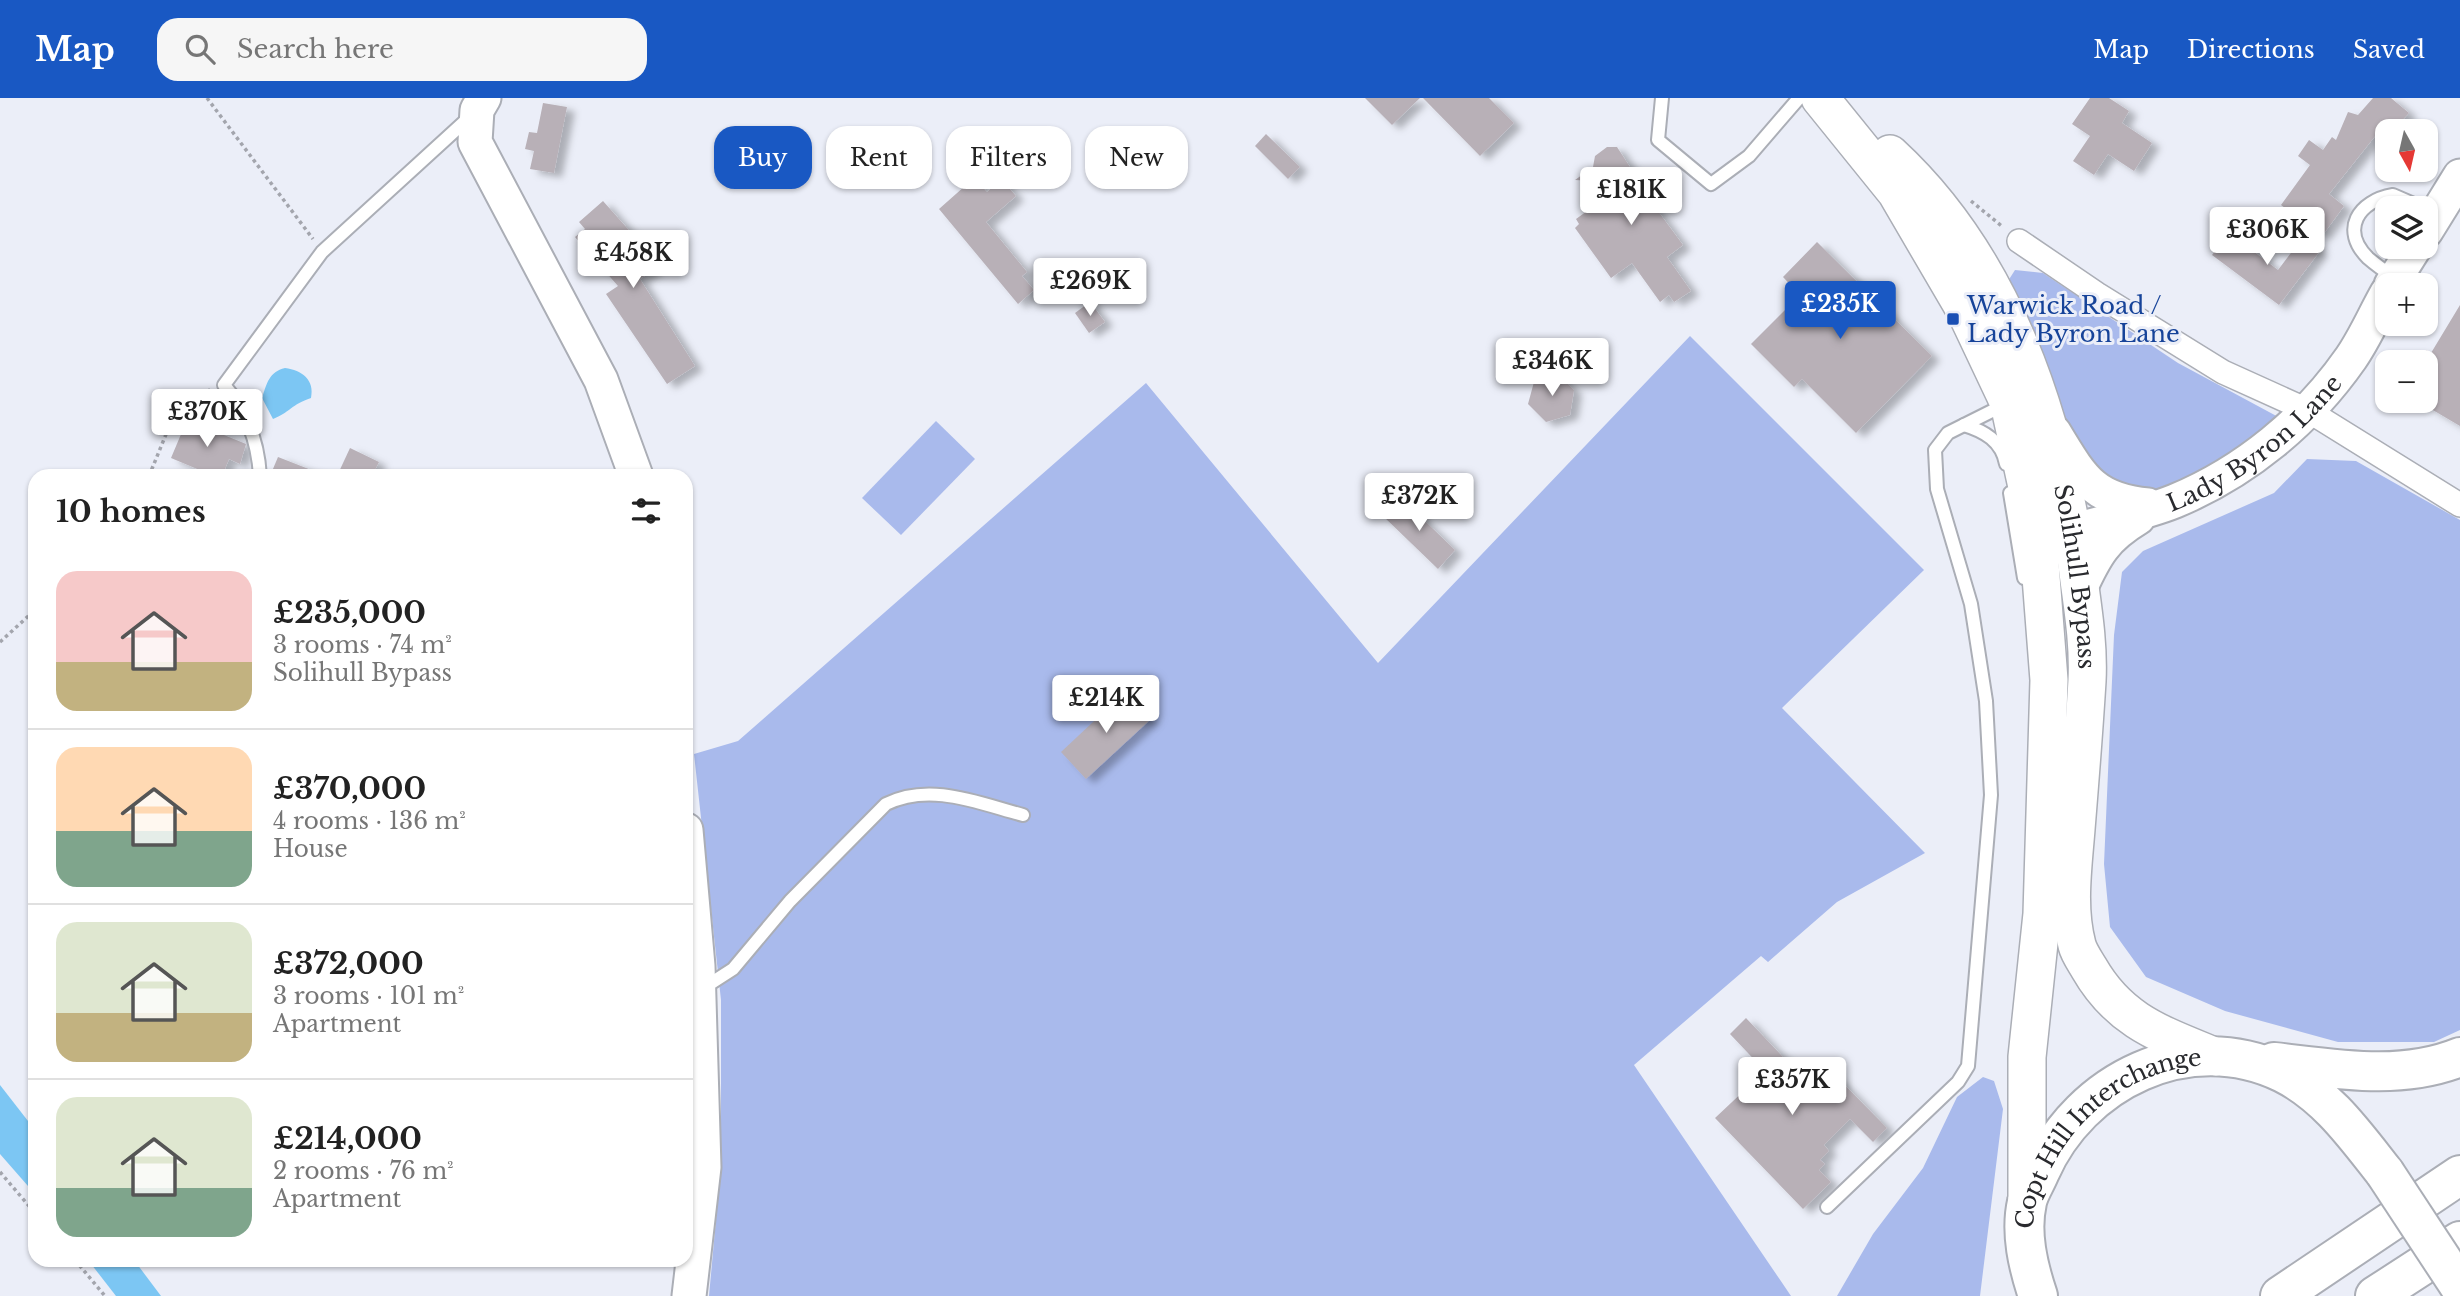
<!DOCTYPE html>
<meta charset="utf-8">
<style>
:root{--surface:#fff;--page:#f6f6f6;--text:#222;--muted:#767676;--line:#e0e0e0;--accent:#1958c3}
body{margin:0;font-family:"Libre Baskerville",serif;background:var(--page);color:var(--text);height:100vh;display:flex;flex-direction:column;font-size:26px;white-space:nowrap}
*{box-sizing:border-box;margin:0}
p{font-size:23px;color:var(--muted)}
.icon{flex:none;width:38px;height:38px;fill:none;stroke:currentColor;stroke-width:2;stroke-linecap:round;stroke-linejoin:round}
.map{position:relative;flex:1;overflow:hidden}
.drawer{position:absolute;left:28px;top:371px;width:665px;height:798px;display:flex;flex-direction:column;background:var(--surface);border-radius:21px;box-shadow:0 2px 5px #0004}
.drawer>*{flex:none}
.banner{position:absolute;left:714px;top:28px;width:665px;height:63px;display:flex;gap:14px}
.needle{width:46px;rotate:172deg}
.controls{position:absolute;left:2375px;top:21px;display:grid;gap:14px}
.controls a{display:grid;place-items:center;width:63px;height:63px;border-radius:14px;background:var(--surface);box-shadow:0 2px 5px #0004;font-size:35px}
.price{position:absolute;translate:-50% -60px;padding:0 16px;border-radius:7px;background:#fff;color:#222;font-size:23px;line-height:46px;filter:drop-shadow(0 2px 4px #0008)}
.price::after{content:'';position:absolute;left:50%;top:42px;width:21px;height:16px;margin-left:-10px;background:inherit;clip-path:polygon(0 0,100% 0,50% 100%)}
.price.on{background:var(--accent);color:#fff}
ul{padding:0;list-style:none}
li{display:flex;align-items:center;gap:21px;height:175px;padding:0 28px}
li+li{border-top:2px solid var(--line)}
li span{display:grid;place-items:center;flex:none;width:196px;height:140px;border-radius:21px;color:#555}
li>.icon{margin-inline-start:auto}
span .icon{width:84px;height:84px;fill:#fffc;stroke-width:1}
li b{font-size:30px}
h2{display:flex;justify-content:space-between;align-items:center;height:84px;padding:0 28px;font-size:30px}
.tag{padding:0 24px;border-radius:21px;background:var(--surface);box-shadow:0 2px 5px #0004;font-size:24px;line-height:63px}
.tag.on{background:var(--accent);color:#fff}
header{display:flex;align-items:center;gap:42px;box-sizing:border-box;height:98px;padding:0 35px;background:var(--accent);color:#fff}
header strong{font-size:33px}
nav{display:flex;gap:38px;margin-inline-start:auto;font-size:24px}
.search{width:490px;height:63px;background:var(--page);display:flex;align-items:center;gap:18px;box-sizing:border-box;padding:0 24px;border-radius:21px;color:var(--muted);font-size:26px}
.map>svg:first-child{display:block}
.green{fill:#a9baec}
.water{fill:#7cc6f3}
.building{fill:#b8b0b7;filter:url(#shadow)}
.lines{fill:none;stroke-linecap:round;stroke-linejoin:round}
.lane-casing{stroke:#abaeb6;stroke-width:16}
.street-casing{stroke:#abaeb6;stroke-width:26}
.secondary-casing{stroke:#abaeb6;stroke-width:37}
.primary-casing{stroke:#abaeb6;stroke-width:40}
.highway-casing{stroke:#abaeb6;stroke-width:42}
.path{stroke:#a3a5ad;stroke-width:3.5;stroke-dasharray:3.5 3.5;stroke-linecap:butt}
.lane{stroke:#fff;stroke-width:12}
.street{stroke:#fff;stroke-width:23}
.secondary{stroke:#fff;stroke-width:33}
.primary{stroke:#fff;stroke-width:37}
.highway{stroke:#fff;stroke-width:38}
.highway-bridge-casing{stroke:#abaeb6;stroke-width:42;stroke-linecap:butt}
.highway-bridge{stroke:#fff;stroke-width:38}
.transit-dot{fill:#1a4fb4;stroke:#ebeef8;stroke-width:2.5}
.labels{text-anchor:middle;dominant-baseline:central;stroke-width:6;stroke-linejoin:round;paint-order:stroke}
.transit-label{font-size:24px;fill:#164399;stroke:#ebeef8;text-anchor:start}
.street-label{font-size:24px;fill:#292a2e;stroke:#ebeef8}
</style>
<header>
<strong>Map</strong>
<div class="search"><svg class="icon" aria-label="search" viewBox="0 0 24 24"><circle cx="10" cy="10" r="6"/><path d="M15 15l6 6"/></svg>Search here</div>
<nav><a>Map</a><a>Directions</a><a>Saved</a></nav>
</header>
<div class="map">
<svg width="2460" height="1198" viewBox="0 0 2460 1198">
<defs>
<filter id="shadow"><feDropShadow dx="8" dy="4.5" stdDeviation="3.5" flood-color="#0004"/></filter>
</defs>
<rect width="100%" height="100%" fill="#ebeef8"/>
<!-- green -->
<g class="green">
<polygon points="2015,172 2043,175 2178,265 2282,321 2194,386 2136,396 2106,383 2070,332 2008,183"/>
<polygon points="1690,238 1924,472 1782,610 1925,755 1837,804 1768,864 1761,858 1634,967 1791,1198 709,1198 721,1067 721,902 694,656 738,643 1146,285 1378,565"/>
<polygon points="936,323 975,361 901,437 862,400"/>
<polygon points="2307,361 2356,363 2460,422 2460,932 2434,944 2338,944 2225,913 2146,879 2110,829 2104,766 2114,537 2122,474 2143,453 2274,395"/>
<polygon points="1983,979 1994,983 2003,1011 1980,1198 1837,1198 1873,1136 1923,1070 1957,999"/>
</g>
<!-- water -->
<g class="water">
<path d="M285 270C302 272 315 282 311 300 292 306 289 315 273 321L262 300C267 285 269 274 285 270Z"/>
<polygon points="0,987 35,1032 35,1096 0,1056"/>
<polygon points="88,1162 134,1162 161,1198 116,1198"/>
</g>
<!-- building -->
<g class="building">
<polygon points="1365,0 1420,0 1392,27"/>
<polygon points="1423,0 1489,0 1514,25 1480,58"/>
<polygon points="2090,0 2109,0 2129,13 2122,25 2152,45 2134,73 2108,56 2094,77 2073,63 2090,38 2072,26"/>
<polygon points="2373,0 2391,0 2409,15 2395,30 2387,23 2329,96 2344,108 2322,138 2281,107 2310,67 2298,58 2309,42 2323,52 2332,39 2336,42 2348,14 2358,17"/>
<polygon points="543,5 567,9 554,75 530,71 534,53 525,51 529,34 537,35"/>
<polygon points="1266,36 1300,69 1288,81 1255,48"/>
<polygon points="1607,49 1617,49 1643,89 1661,76 1671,92 1652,105 1683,147 1667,159 1691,193 1674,204 1669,197 1660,204 1632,165 1611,180 1575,130 1579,126 1576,121 1626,85 1575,82 1593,69 1595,58"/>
<polygon points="974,80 987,94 1001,81 1016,98 986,124 1027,174 1022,178 1034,192 1018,206 939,111"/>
<polygon points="603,103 635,139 655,171 640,181 695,268 667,286 606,196 618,188 575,139 585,131 579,124"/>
<polygon points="2229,135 2278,172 2303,139 2320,153 2279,207 2212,157"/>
<polygon points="1817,144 1932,258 1856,335 1802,281 1794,289 1751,246 1800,197 1783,179"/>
<polygon points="1090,204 1105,224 1089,235 1075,215"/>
<polygon points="2460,207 2460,328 2426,308 2426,252 2431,255"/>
<polygon points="1557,275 1574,292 1570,317 1546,324 1528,306 1534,284"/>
<polygon points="187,322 246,346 240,366 229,361 222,378 214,378 171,360"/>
<polygon points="350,350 379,364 372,378 337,378"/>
<polygon points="278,359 324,377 323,378 270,378"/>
<polygon points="1401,400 1455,452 1438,471 1383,418"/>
<polygon points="1125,594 1151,621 1086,681 1061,654"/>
<polygon points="1746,920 1802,979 1820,962 1887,1030 1873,1044 1850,1021 1824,1047 1829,1053 1820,1062 1825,1066 1819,1072 1831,1084 1803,1111 1715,1020 1765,973 1730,936"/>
</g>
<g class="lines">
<!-- lane casing -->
<g class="lane-casing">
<g id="lane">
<polyline points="1662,0 1658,42 1711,86 1749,58 1799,0"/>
<path d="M2395 180C2386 174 2376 167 2368 160 2340 132 2358 103 2393 97L2423 110"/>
<path d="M1964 327C1984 333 2002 343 2006 366"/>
<path d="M260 378C258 344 247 313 224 287L322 154 472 17"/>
<polyline points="2010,395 2024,480"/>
<path d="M702 891 733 871 790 803 886 706C930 684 978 705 1023 717"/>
<polyline points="1827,1109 1958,984 1968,968 1991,697 1986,603 1971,506 1937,391 1935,352 1948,335 2004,307"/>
</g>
</g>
<!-- street casing -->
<g class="street-casing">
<polyline id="street" points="2019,143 2097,196 2223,274 2307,312 2460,407"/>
</g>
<!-- secondary casing -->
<g class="secondary-casing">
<g id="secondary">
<polyline points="484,0 477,12 475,44 601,282 636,378"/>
<polyline points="2426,133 2460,78"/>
<polyline points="2391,187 2415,149"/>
<path d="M2054 334C2081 378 2092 402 2148 407"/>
<path id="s1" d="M2072 433C2106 423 2143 416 2175 403 2245 374 2307 323 2351 260 2365 240 2375 216 2387 195"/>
<path d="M2080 491C2096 456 2105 440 2138 420"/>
<polyline points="686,732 698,868 704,1069 689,1198"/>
</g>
</g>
<!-- primary casing -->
<g class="primary-casing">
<g id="primary">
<polyline points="1820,0 1896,94 1965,212 2009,305 2038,440 2049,582 2042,816 2027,959 2027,1103"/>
<path id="s2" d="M1890 56C2004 161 2056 318 2077 467 2082 506 2089 544 2087 583 2084 632 2080 682 2076 731 2073 769 2067 810 2077 847 2079 855 2085 863 2089 870 2120 924 2161 936 2216 959"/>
</g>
</g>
<!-- highway casing -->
<g class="highway-casing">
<g id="highway">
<path d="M2274 964C2336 971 2401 983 2460 959"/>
<path id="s3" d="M2038 1198C2028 1168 2020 1135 2027 1104 2029 1094 2036 1084 2040 1074 2080 983 2188 929 2283 975 2327 997 2355 1037 2385 1075"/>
<polyline points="2280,1198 2460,1077"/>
<polyline points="2375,1198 2460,1143"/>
</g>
</g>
<!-- path -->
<g class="path">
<polyline points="207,0 313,141"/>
<polyline points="1971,103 2003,129"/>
<polyline points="149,378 180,302 210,292"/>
<polyline points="0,544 35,512"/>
<polyline points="0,1074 35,1115"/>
<polyline points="75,1162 105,1198"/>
</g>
<!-- lane -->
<use href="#lane" class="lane"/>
<!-- street -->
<use href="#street" class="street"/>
<!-- secondary -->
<use href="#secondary" class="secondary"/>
<!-- primary -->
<use href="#primary" class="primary"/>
<!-- highway -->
<use href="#highway" class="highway"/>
<!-- highway-bridge casing -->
<g class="highway-bridge-casing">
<polyline id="highway-bridge" points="2385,1075 2460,1189"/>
</g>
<!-- highway-bridge -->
<use href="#highway-bridge" class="highway-bridge"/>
</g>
<!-- markers -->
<rect class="transit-dot" x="1946" y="214" width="14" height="14" rx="3.5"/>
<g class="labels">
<!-- transit labels -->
<g class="transit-label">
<text x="1967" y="207">Warwick Road /<tspan x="1967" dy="28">Lady Byron Lane</tspan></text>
</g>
<!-- street labels -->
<g class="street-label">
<text stroke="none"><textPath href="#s1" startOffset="206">Lady Byron Lane</textPath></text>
<text stroke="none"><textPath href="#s2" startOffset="472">Solihull Bypass</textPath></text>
<text stroke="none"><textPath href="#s3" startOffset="203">Copt Hill Interchange</textPath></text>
</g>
</g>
</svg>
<div class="controls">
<a><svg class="needle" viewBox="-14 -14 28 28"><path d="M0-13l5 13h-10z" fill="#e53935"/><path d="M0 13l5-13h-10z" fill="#767676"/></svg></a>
<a><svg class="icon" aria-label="layers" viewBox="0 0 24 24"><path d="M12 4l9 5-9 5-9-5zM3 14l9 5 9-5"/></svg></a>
<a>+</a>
<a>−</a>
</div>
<b class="price" style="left:1631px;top:129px">£181K</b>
<b class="price" style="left:2267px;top:169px">£306K</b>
<b class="price" style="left:633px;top:192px">£458K</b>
<b class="price" style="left:1090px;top:220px">£269K</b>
<b class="price on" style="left:1840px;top:243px">£235K</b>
<b class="price" style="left:1552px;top:300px">£346K</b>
<b class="price" style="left:207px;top:351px">£370K</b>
<b class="price" style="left:1419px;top:435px">£372K</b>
<b class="price" style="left:1106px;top:637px">£214K</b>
<b class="price" style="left:1792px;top:1019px">£357K</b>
<div class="banner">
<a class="tag on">Buy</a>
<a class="tag">Rent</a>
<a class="tag">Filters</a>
<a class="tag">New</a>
</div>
<section class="drawer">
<h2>10 homes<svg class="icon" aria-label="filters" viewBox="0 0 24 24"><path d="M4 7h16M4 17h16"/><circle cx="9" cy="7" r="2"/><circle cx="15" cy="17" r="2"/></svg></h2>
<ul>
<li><span style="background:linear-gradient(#f6c9c9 65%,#c2b280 0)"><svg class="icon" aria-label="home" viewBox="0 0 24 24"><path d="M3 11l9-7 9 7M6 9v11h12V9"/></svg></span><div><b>£235,000</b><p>3 rooms · 74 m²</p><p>Solihull Bypass</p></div></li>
<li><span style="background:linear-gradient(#ffd9b3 60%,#7fa58c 0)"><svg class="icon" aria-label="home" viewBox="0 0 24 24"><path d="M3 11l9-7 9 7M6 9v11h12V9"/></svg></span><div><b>£370,000</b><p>4 rooms · 136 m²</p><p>House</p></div></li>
<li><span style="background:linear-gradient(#dfe7d0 65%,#c2b280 0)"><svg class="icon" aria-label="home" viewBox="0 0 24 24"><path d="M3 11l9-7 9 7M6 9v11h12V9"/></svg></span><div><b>£372,000</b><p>3 rooms · 101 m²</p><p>Apartment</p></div></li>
<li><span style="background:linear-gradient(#dfe7d0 65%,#7fa58c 0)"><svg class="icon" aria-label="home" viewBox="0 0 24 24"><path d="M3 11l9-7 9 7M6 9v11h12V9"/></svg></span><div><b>£214,000</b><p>2 rooms · 76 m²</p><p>Apartment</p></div></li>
</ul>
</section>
</div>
